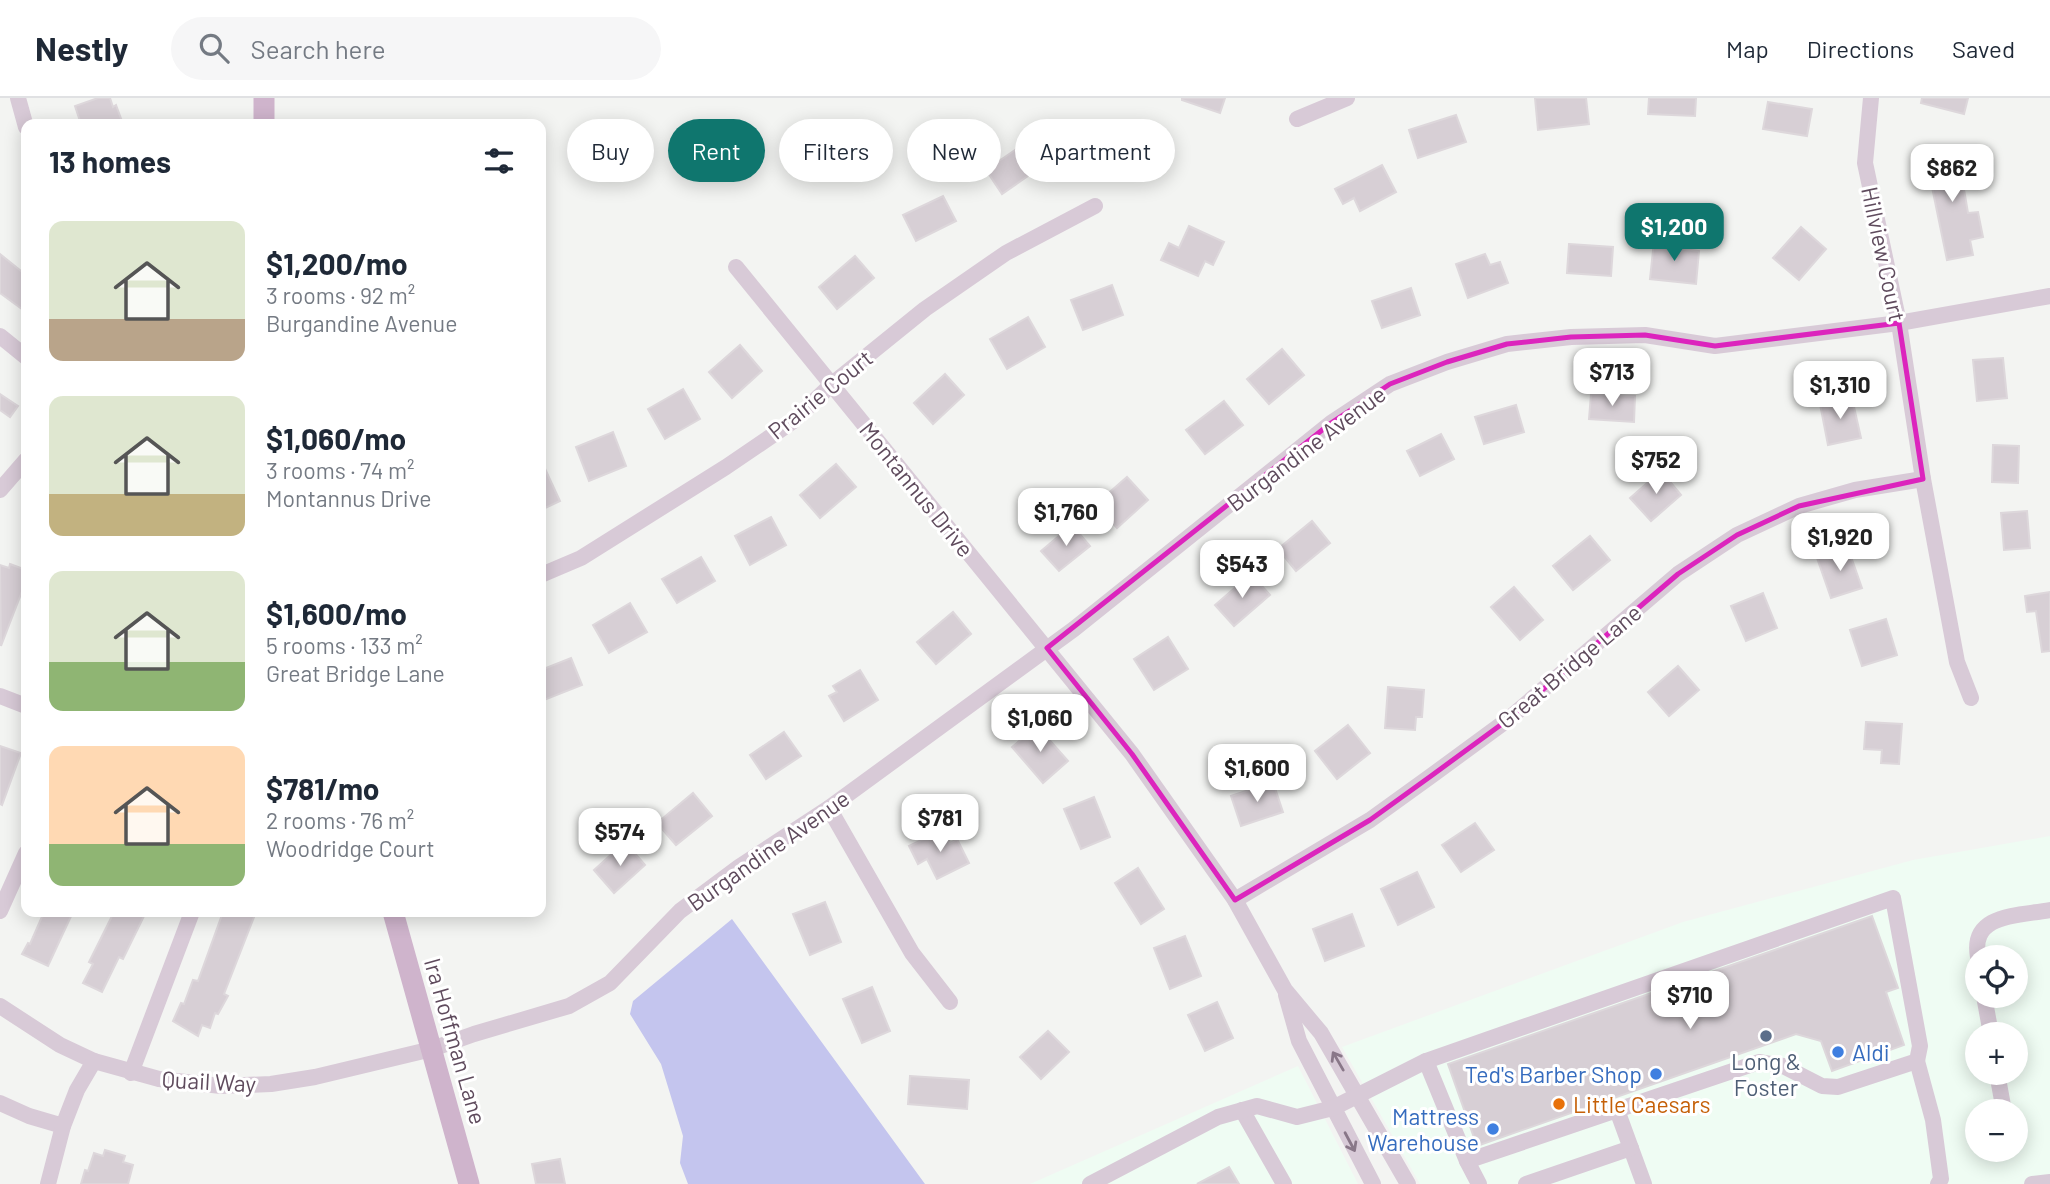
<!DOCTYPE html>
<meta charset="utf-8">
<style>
:root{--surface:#fff;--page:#f6f6f7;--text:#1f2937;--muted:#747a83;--line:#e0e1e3;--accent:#0f766e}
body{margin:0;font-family:Barlow,sans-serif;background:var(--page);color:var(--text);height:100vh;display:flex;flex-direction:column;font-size:26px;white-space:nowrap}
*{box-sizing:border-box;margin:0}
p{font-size:23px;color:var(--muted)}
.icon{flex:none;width:38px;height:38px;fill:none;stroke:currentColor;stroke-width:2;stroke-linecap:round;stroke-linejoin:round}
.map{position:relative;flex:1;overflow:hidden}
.drawer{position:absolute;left:21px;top:21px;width:525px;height:798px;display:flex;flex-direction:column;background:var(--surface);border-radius:14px;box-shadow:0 4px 18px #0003}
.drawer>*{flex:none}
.hud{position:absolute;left:567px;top:21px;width:665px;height:63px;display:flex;gap:14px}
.buttons{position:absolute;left:1965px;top:847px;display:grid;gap:14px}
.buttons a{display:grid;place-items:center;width:63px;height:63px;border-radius:50%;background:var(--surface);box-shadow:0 4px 18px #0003;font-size:35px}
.price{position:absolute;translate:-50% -60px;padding:0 16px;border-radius:14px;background:#fff;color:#222;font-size:23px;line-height:46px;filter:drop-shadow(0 2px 4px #0008)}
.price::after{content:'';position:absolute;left:50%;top:42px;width:21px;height:16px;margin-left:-10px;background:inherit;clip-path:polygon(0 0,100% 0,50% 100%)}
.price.active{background:var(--accent);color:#fff}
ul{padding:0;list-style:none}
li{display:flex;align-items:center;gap:21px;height:175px;padding:0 28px}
li span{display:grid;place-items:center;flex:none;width:196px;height:140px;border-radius:14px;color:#555}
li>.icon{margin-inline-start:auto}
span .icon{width:84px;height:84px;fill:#fffc;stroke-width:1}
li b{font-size:30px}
h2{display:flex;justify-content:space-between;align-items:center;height:84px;padding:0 28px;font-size:30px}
.pill{padding:0 24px;border-radius:32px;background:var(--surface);box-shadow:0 4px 18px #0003;font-size:24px;line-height:63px}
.pill.active{background:var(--accent);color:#fff}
header{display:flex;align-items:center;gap:42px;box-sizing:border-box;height:98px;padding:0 35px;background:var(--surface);border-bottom:2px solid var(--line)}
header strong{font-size:33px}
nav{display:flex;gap:38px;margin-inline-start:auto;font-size:24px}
.search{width:490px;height:63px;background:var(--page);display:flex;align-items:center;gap:18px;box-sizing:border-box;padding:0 24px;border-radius:38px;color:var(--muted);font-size:26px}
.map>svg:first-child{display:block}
.commercial{fill:#effcf3;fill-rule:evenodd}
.green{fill:#c4c5ee}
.building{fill:#d7cfd5;stroke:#ddd7db;stroke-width:2}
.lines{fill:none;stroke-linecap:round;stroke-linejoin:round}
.minor{stroke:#d8cad7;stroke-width:16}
.major{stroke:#cfb4cc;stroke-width:21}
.oneway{stroke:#897788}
.marked{fill:none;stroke:#dc24bd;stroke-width:5;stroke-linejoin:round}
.service-dot{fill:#5c6f8a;stroke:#fff;stroke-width:2.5}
.shop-dot{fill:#3f7fe0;stroke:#fff;stroke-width:2.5}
.food-dot{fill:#e8710a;stroke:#fff;stroke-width:2.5}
.labels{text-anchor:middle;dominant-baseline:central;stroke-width:6;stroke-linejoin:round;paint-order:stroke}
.street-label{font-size:23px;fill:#5f4b5d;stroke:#fff}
.shop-label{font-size:23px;fill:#366cbe;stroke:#fff;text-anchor:end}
.service-label{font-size:23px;fill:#4e5e75;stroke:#fff}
.food-label{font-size:23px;fill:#c56008;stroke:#fff;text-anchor:start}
</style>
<header>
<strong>Nestly</strong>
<div class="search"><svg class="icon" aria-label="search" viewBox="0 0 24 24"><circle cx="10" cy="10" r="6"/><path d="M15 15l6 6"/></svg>Search here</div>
<nav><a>Map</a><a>Directions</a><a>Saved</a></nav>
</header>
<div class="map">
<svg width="2050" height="1086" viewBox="0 0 2050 1086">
<rect width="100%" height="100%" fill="#f3f4f2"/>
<!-- commercial -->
<g class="commercial">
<path d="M2050 738V1086H1420L1342 949 1683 824 1913 762ZM1978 859H2016V898H1978ZM1978 936H2016V975H1978ZM1978 1013H2016V1052H1978Z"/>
<polygon points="1298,968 1358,1086 1030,1086"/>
</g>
<!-- green -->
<polygon class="green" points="732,821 925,1086 688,1086 680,1065 683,1038 661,966 630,916 633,903"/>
<!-- building -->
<g class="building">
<polygon points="98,0 110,0 113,9 116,7 123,26 81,26 75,8"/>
<polygon points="1182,0 1225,0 1220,15 1182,2"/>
<polygon points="1535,0 1586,0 1589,26 1538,32"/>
<polygon points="1649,0 1696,0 1695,18 1648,16"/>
<polygon points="1922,0 1968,0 1964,16 1921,5"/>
<polygon points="1768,4 1812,11 1807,38 1763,31"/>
<polygon points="1456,17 1466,44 1418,60 1409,32"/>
<polygon points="1025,45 1041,69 1002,96 986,72"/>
<polygon points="1957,50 1968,115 1978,114 1983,139 1970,142 1973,157 1947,162 1925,55"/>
<polygon points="1382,67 1396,94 1360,113 1354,100 1343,106 1335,91"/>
<polygon points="943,98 956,123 916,143 903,117"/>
<polygon points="1189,128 1224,144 1213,167 1205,163 1198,178 1161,162 1169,145 1179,150"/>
<polygon points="1801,129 1826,151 1799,182 1773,160"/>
<polygon points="1654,143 1685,147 1684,151 1699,153 1696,186 1650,181"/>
<polygon points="1569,146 1613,149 1611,178 1567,175"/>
<polygon points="0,156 26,177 26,214 0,195"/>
<polygon points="1485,156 1490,167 1500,164 1508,185 1468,200 1456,166"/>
<polygon points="855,158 874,180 837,211 819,189"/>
<polygon points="1112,187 1123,217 1083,232 1071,202"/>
<polygon points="1411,190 1420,217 1382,230 1372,203"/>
<polygon points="1028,219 1045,249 1007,271 990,241"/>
<polygon points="740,247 762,273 732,300 709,274"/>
<polygon points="1282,251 1304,277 1269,306 1247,281"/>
<polygon points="2003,260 2007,300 1977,303 1973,262"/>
<polygon points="945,276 964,297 933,326 914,305"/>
<polygon points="683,291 700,321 665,341 648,311"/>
<polygon points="0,296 18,308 10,319 0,312"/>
<polygon points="1591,296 1635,298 1634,324 1589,321"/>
<polygon points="1852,300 1861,340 1828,347 1820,306"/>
<polygon points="1224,303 1243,327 1205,356 1186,332"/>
<polygon points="1516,307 1524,334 1484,346 1475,319"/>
<polygon points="613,334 626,368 589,383 576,349"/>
<polygon points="1441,336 1454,361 1420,378 1407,353"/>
<polygon points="1993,347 2019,348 2018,385 1992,384"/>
<polygon points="541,362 560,403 541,412"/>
<polygon points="836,366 856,389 820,420 800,397"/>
<polygon points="1661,373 1681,397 1651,423 1630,400"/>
<polygon points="1127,379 1148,402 1117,430 1096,406"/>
<polygon points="2027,413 2030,450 2004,452 2001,415"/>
<polygon points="771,419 786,447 750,467 735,438"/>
<polygon points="1312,423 1330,445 1296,473 1278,451"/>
<polygon points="1072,427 1090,448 1059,473 1041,453"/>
<polygon points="1590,438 1610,462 1573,492 1553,468"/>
<polygon points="1848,450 1862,490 1831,500 1817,460"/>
<polygon points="701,459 715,483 677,505 662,481"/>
<polygon points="10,466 26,472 26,483 1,548 0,467 9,470"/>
<polygon points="1251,476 1270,497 1234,528 1215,507"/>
<polygon points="1514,489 1543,522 1520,542 1491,509"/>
<polygon points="2050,494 2050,553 2042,554 2036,513 2027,514 2025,498"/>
<polygon points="1763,495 1777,530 1746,543 1731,508"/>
<polygon points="630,505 647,534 609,555 593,527"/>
<polygon points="953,514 971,536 936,566 917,544"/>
<polygon points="1886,521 1897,557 1862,568 1850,532"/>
<polygon points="1168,539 1188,571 1154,592 1134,561"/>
<polygon points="571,560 582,587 544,602 541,594 541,572"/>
<polygon points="1678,568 1699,592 1669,618 1648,594"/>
<polygon points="860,572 878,602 844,623 829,598 837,594 833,588"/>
<polygon points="1388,589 1424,592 1422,619 1416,619 1415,632 1385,630"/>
<polygon points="1866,624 1902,626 1899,666 1881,665 1882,652 1864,651"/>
<polygon points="1348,627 1370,655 1337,681 1315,653"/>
<polygon points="1037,628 1068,663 1043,685 1012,649"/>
<polygon points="784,634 801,658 766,681 750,657"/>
<polygon points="0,648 21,655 2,707 0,706"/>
<polygon points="1273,684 1283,714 1241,728 1231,698"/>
<polygon points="693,695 712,718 676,747 657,725"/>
<polygon points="1094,699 1110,739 1081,751 1064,711"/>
<polygon points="1475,725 1494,752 1461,774 1442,747"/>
<polygon points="944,731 950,745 957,741 969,765 937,781 927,761 918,766 909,748"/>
<polygon points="625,744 645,767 614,795 594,772"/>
<polygon points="1138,770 1164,811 1141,826 1115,785"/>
<polygon points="1417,774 1434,809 1398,827 1381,791"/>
<polygon points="825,804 841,844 810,857 793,816"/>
<polygon points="44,814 73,814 48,868 22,856 28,845 30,846"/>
<polygon points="114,814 146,814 123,861 119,859 102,894 83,885 93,866 89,864"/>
<polygon points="223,814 256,814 224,896 228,898 218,916 215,915 210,930 202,927 198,938 173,923 181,905 184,906 193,882 198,883"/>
<polygon points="1352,816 1364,848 1325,863 1313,831"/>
<polygon points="1872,818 1898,890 1886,894 1904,947 1832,973 1821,943 1796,936 1477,1048 1448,966"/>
<polygon points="1185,838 1201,878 1170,891 1154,850"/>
<polygon points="872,889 890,933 862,945 843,901"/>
<polygon points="1217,904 1233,940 1205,953 1188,917"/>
<polygon points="1048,933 1069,954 1041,981 1020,959"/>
<polygon points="910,978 969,982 967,1011 908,1006"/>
<polygon points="105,1052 125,1058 123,1064 133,1067 128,1086 81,1086 85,1072 88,1073 94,1055 103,1058"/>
<polygon points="560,1061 565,1086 536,1086 532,1066"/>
<polygon points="1229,1069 1239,1086 1197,1086"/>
</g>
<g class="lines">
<!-- minor -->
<g class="minor">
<polyline points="18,0 26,29"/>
<polyline points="1871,0 1865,65 1899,225 1923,381 1957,564 1971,600"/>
<polyline points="1297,21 1347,0"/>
<polyline points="736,169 1132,656 1235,802 1285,892 1321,935 1408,1086"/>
<polyline points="0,238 26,259"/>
<polyline points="0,392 26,362"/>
<polyline points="541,477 581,460 726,369 792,324 831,287 925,211 1006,155 1095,108"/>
<polyline points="0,598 26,608"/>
<polyline points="829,710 912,855 950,904"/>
<polyline points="1235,802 1370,722 1431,678 1506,623 1678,476 1737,437 1799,408 1855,392 1923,381"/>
<polyline points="0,813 26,755"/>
<path d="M1978 859C1970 815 2019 818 2050 812"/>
<polyline points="1286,897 1299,943 1373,1086"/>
<polyline points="1984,898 1991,936"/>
<polyline points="0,908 60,947 94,963 159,981 221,988 271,986 315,979 432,951 474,936 569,908 610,885 680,813 739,769 829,710 1074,531 1331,325 1390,286 1447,264 1507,246 1571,239 1645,237 1715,248 1899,225 2050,198"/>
<polyline points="1426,963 1893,800 1920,948 1917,963 1838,989 1822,988 1783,968 1759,964 1617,1012"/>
<polyline points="1917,963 1933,1022 1941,1081 1938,1086"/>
<polyline points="131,975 192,814"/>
<polyline points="1997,975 2004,1013"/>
<polyline points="0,1005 29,1018 63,1028"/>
<polyline points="1242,1012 1284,1086"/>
<polyline points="1467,1063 1479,1086"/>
<polyline points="48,1086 63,1028 77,992 94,963"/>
<polyline points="1090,1086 1218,1019 1257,1008 1297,1019 1333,1010 1426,963 1467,1063 1617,1012 1644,1086"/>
<polyline points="1526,1086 1631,1050"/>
<polyline points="2032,1086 2050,1084"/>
</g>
<!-- major -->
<g class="major">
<polyline points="264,0 264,26"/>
<polyline points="393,814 469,1086"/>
</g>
</g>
<!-- one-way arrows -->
<defs><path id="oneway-shaft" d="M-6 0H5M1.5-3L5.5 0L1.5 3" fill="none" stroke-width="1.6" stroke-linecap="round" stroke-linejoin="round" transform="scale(1.75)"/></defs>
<g class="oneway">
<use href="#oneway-shaft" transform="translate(1338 963) rotate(-120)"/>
<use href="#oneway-shaft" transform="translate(1350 1044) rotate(62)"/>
</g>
<!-- marked area -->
<path class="marked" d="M1899 225 1923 381 1799 408 1737 437 1678 476 1506 623 1431 678 1370 722 1235 802 1132 656 1047 550 1331 325 1390 286 1447 264 1507 246 1571 239 1645 237 1715 248Z"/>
<!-- markers -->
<circle class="service-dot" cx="1766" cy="938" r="7"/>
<g class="shop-dot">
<circle cx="1838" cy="954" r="7"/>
<circle cx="1656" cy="976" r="7"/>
<circle cx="1493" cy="1031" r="7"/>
</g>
<circle class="food-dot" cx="1559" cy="1006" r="7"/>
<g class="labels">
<!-- street labels -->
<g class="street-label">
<text transform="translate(1884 156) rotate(78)">Hillview Court</text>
<text transform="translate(820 296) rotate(-39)">Prairie Court</text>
<text transform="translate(1306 350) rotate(-37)">Burgandine Avenue</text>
<text transform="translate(917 391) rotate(51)">Montannus Drive</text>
<text transform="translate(1569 568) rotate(-40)">Great Bridge Lane</text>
<text transform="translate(768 752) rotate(-35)">Burgandine Avenue</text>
<text transform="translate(456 943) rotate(74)">Ira Hoffman Lane</text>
<text transform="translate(209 983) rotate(3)">Quail Way</text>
</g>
<!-- shop labels -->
<g class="shop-label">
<text x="1852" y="954" text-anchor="start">Aldi</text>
<text x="1642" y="976">Ted's Barber Shop</text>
<text x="1479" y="1018">Mattress<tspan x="1479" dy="26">Warehouse</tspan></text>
</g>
<!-- service labels -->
<g class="service-label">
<text x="1766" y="963">Long &amp;<tspan x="1766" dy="26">Foster</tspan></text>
</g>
<!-- food labels -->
<g class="food-label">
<text x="1573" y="1006">Little Caesars</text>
</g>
</g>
</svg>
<div class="buttons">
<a><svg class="icon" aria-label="locate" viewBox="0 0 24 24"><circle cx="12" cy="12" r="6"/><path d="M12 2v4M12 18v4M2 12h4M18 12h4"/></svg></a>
<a>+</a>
<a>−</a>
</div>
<b class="price" style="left:1952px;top:106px">$862</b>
<b class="price active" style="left:1674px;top:165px">$1,200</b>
<b class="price" style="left:1612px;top:310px">$713</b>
<b class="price" style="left:1840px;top:323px">$1,310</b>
<b class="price" style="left:1656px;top:398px">$752</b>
<b class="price" style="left:1066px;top:450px">$1,760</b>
<b class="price" style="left:1840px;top:475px">$1,920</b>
<b class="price" style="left:1242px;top:502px">$543</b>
<b class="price" style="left:1040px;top:656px">$1,060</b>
<b class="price" style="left:1257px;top:706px">$1,600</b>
<b class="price" style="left:940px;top:756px">$781</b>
<b class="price" style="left:620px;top:770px">$574</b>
<b class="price" style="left:1690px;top:933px">$710</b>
<div class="hud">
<a class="pill">Buy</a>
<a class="pill active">Rent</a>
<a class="pill">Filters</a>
<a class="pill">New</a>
<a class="pill">Apartment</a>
</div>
<section class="drawer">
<h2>13 homes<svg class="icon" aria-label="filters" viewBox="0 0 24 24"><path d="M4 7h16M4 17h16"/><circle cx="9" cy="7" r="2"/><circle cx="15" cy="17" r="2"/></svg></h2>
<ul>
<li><span style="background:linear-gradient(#dfe7d0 70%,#b9a48a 0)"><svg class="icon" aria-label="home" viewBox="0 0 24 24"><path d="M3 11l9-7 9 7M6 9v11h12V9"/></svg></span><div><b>$1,200/mo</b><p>3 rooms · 92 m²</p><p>Burgandine Avenue</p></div></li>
<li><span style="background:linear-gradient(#dfe7d0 70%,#c2b280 0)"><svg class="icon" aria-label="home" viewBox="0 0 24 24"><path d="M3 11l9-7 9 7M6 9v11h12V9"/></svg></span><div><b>$1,060/mo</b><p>3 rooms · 74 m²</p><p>Montannus Drive</p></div></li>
<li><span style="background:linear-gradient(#dfe7d0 65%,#8fb573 0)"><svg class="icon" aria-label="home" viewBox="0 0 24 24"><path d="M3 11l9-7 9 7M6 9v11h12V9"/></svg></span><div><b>$1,600/mo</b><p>5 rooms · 133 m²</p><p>Great Bridge Lane</p></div></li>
<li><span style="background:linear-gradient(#ffd9b3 70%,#8fb573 0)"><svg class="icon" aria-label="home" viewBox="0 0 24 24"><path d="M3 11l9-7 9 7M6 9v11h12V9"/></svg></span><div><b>$781/mo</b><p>2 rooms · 76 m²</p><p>Woodridge Court</p></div></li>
</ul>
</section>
</div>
